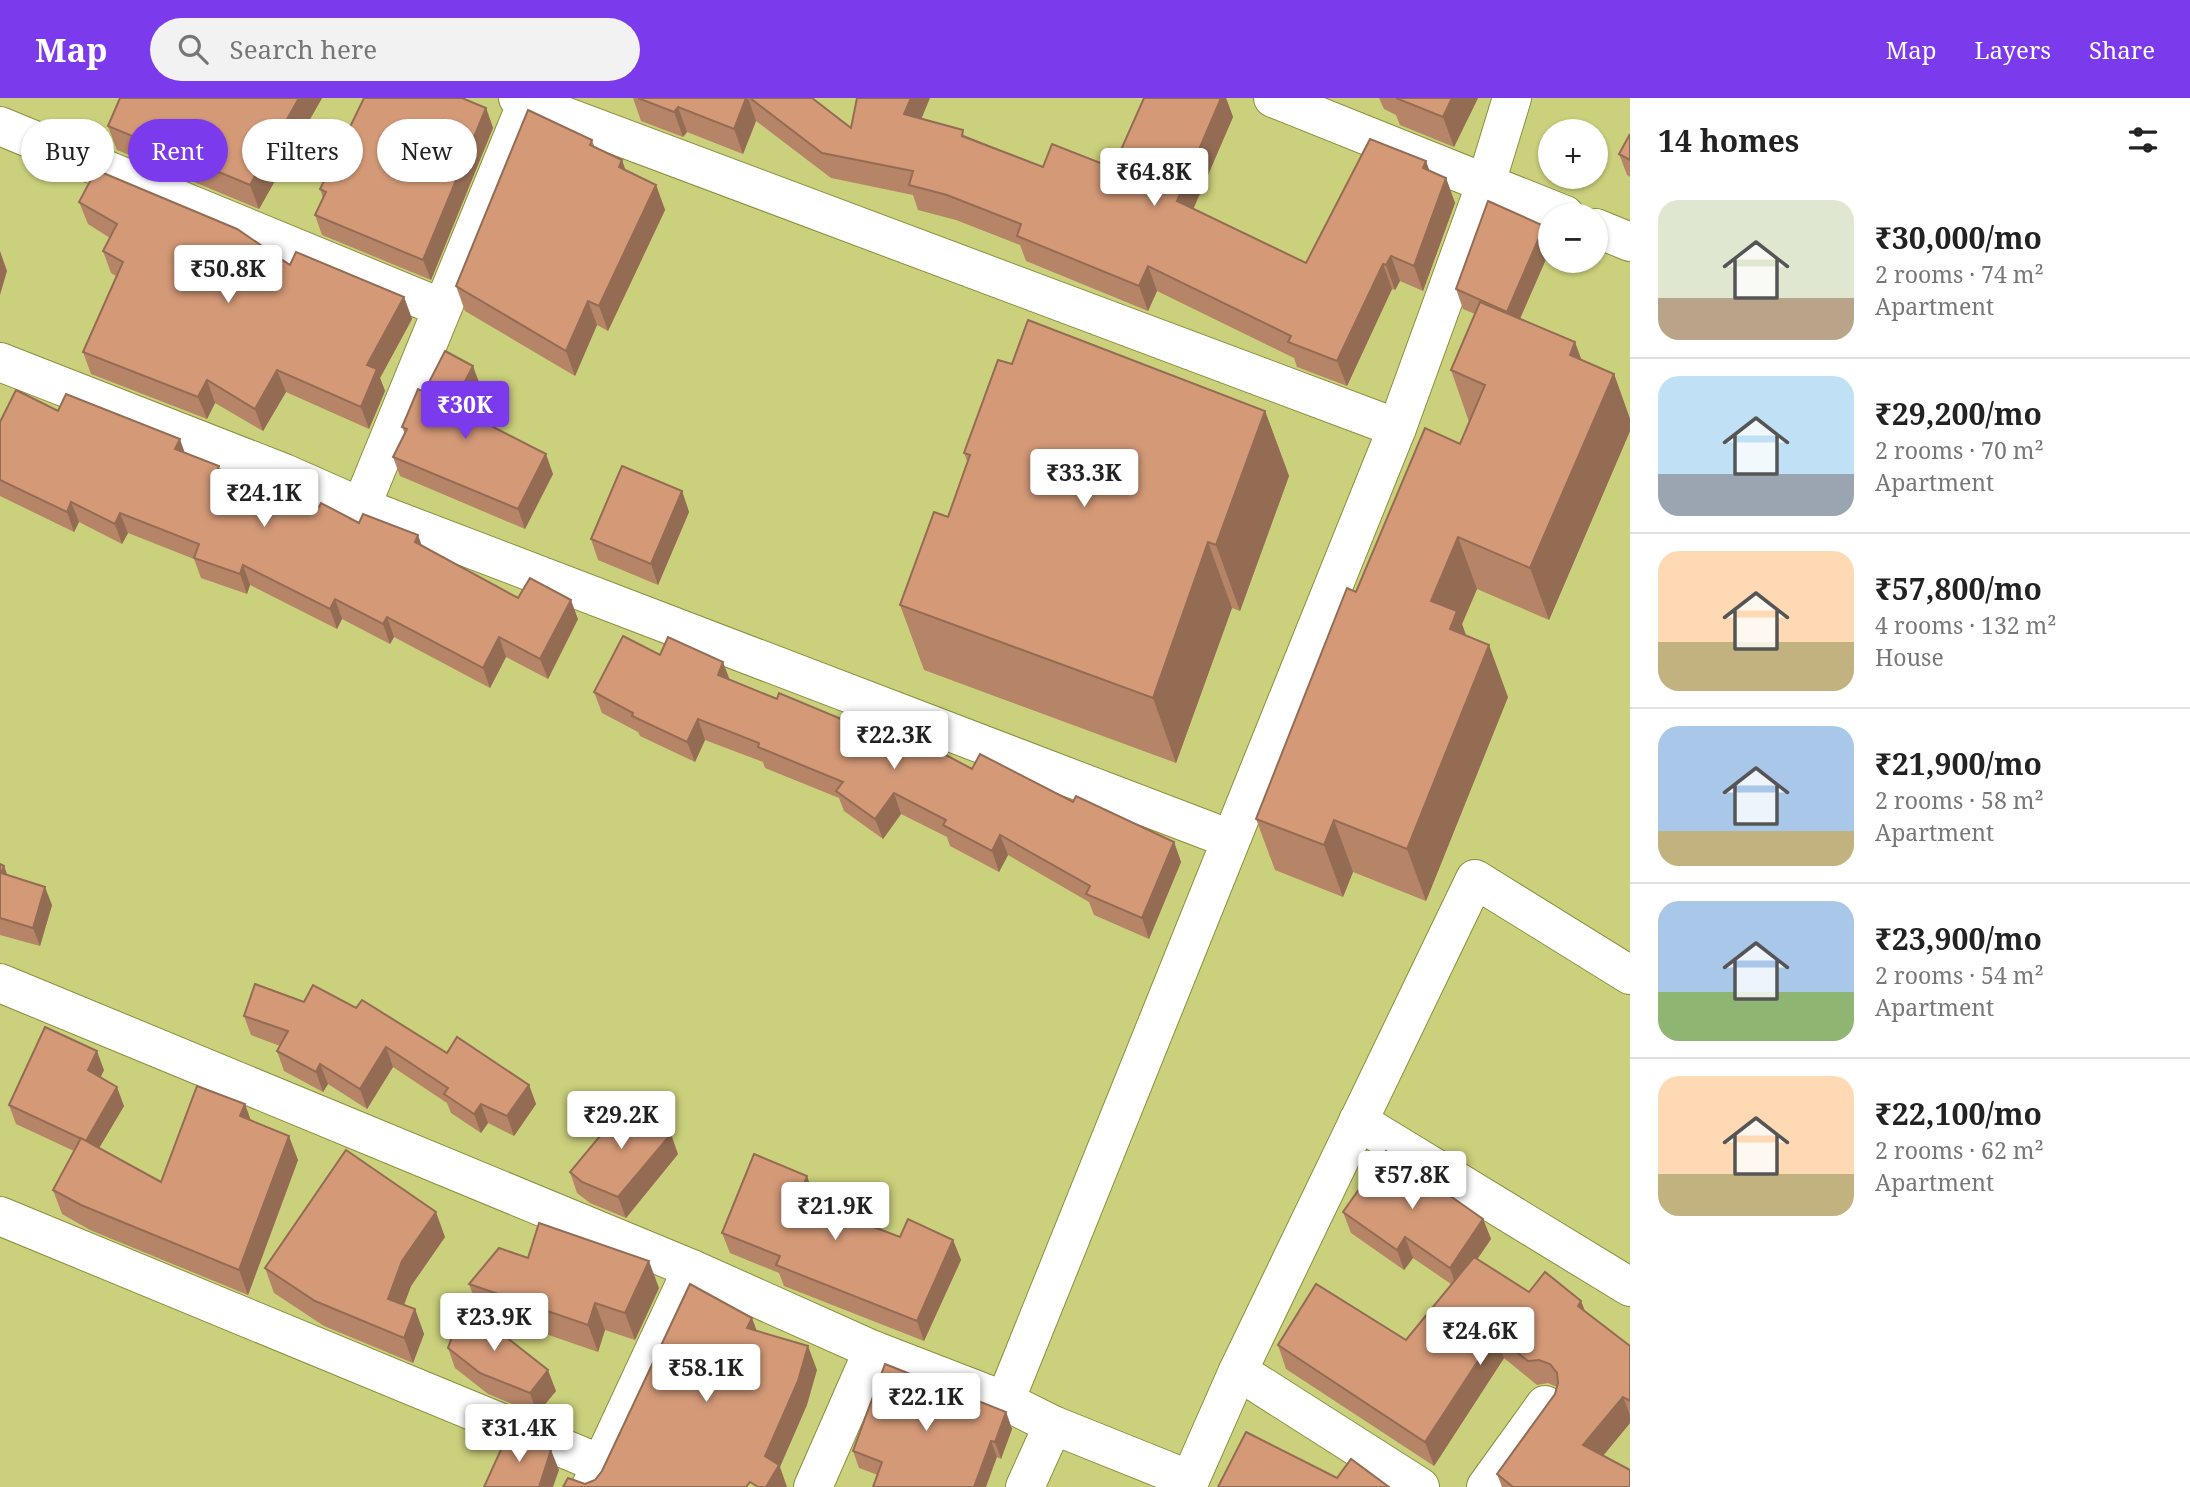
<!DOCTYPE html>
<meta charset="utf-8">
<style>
:root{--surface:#fff;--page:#f2f2f2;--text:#222;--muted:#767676;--line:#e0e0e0;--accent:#7c3aed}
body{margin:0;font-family:"Noto Serif",serif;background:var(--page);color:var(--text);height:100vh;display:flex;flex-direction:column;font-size:26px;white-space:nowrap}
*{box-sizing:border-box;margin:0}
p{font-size:23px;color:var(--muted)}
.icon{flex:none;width:38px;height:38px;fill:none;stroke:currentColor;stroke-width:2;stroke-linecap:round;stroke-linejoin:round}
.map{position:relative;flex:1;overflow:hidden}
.side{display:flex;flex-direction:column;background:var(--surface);width:560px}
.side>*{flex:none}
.top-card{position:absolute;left:21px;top:21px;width:665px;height:63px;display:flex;gap:14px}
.fabs{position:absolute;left:1538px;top:21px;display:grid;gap:14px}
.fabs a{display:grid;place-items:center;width:70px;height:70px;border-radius:50%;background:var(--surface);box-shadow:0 2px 5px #0004;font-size:35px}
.price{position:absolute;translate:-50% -60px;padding:0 16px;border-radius:7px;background:#fff;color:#222;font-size:23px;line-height:46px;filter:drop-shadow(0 2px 4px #0008)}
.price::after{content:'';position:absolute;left:50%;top:42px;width:21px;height:16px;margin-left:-10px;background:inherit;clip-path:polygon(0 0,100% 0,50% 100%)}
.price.on{background:var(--accent);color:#fff}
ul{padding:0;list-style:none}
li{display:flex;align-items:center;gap:21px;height:175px;padding:0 28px}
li+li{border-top:2px solid var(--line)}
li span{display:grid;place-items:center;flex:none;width:196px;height:140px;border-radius:21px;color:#555}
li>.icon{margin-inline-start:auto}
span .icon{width:84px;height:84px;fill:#fffc;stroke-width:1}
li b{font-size:30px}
h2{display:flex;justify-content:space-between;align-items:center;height:84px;padding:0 28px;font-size:30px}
.tag{padding:0 24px;border-radius:32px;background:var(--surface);box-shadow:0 2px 5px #0004;font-size:24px;line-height:63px}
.tag.on{background:var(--accent);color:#fff}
header{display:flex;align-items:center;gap:42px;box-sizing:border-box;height:98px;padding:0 35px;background:var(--accent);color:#fff}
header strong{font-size:33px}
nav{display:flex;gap:38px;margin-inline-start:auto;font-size:24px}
.search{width:490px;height:63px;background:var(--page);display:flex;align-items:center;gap:18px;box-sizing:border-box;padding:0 24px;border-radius:38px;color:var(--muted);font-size:26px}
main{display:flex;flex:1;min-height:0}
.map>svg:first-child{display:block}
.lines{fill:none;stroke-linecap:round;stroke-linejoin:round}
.minor-casing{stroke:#8b8f3b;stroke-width:40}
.tertiary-casing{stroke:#8b8f3b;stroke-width:40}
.minor{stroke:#fff;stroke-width:38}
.tertiary{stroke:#fff;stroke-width:38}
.wall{fill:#b68467}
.shaded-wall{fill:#946c54}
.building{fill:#d49a78;stroke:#946c54;stroke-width:2}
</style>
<header>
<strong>Map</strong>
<div class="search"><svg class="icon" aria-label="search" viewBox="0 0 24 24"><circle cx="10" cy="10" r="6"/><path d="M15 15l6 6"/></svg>Search here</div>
<nav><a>Map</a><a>Layers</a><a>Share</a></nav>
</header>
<main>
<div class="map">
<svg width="1630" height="1389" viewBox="0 0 1630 1389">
<rect width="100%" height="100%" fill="#cbd07c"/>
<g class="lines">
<!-- minor casing -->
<g class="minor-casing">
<g id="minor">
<polyline points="528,0 527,4 1397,330"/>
<polyline points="1273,0 1565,117"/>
<polyline points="0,28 442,210"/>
<polyline points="1596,130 1630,144"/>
<polyline points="0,264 284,375 361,409 1230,741"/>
<polyline points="361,409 527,4 518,0"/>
<polyline points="0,885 692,1171 873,1252 1005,1303"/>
<polyline points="1358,1023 1630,1189"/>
<polyline points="0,1118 601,1366"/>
<polyline points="1238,1273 1420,1389"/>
<polyline points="1190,1382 1238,1273 1475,781 1630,877"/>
<polyline points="591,1388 692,1171"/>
<polyline points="813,1389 873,1252"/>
<polyline points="1025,1389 1053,1327"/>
<polyline points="1486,1389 1545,1307"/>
</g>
</g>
<!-- tertiary casing -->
<g class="tertiary-casing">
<polyline id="tertiary" points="1187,1389 1190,1382 1053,1327 1005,1303 1397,330 1486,85 1512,0"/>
</g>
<!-- minor -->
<use href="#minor" class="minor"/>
<!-- tertiary -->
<use href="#tertiary" class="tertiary"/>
</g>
<!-- wall -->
<g class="wall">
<polygon points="322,0 259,111 117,52 108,28"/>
<polygon points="633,0 812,0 851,30 922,20 1043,69 1113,70 1144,0 1226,0 1233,19 1193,111 1306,165 1426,63 1429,73 1446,80 1455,105 1423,193 1400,183 1395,192 1392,191 1347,288 1297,269 1294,260 1157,193 1148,213 1026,163 1020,147 956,122 918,112 913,97 831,80 756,23 743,56 687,34 683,39 641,23"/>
<polygon points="1379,0 1478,0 1454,49 1400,27 1396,17 1384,11"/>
<polygon points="486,10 493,30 431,182 322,137 315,117 323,100 320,91"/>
<polygon points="1630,36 1630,79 1627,77 1619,56"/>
<polygon points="592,42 595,50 625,72 656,87 665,112 608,233 597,227 575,278 465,213 456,188"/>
<polygon points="79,104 290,167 404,199 412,221 380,280 385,293 369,331 286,294 263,333 215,305 207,321 91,276 83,254 116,178 111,175 103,153 110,140 88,126"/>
<polygon points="1550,145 1550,152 1520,221 1582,262 1614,276 1630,321 1630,333 1549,522 1477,491 1462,526 1466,538 1508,599 1426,803 1353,774 1343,799 1275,772 1256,721 1356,494 1460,346 1469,324 1451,272 1475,216 1463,211 1456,191"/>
<polygon points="1012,266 1265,313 1289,378 1240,513 1232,510 1176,665 924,572 900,507 948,419 968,365 964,355"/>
<polygon points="480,287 465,315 553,376 525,431 400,378 393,359 405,336 402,329 424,294"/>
<polygon points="58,313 185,355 222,375 359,425 418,437 422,449 518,500 578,521 548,581 506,559 490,590 394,539 390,546 342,521 337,531 250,487 247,496 201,480 194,461 128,435 122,446 79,424 74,434 0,398 0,324"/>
<polygon points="682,393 689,414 658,487 598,462 591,441"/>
<polygon points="660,557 730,582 777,601 927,653 972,671 1073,704 1174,744 1181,764 1149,841 1094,817 1089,804 1008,757 999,774 950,748 947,739 901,716 883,741 844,713 839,700 765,670 763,664 705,642 695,664 640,638 638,634 602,615 594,594"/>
<polygon points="0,766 4,768 7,777 52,807 40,848 0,837"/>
<polygon points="304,904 356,910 447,955 529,987 536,1006 514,1038 488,1025 481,1035 451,1015 447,1005 393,969 367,1011 328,986 323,994 284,973 277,953 280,948 251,937 244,918"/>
<polygon points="104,972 100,979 124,1008 99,1050 161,1084 251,1023 298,1062 248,1197 90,1132 62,1116 53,1092 74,1053 16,1026 9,1007"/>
<polygon points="678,1056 626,1120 590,1105 577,1095 570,1074"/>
<polygon points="815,1099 813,1102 845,1115 847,1118 900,1139 953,1142 961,1162 924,1243 784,1188 779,1175 730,1155 722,1135"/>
<polygon points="1343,1114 1483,1121 1491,1141 1477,1161 1529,1194 1581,1203 1585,1214 1630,1248 1630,1325 1603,1358 1630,1389 1502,1389 1497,1376 1555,1296 1557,1289 1548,1285 1537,1287 1504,1260 1434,1368 1286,1271 1278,1247 1406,1242 1451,1186 1413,1160 1404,1172 1351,1135"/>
<polygon points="445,1139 411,1188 404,1207 415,1211 424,1236 413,1265 324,1228 274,1195 265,1170"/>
<polygon points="528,1160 659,1190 635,1242 605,1232 598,1254 479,1213 469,1186"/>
<polygon points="448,1250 556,1293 537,1316 488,1296 455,1270"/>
<polygon points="1006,1314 1012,1331 1001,1361 997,1359 878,1377 859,1370 853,1353"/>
</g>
<!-- shaded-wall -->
<g class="shaded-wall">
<polygon points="299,0 322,0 259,111 250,87"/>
<polygon points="746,0 748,0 756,23 743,56 734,31"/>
<polygon points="911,0 930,0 913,41 904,16"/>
<polygon points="1221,0 1226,0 1233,19 1186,128 1177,103"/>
<polygon points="1452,0 1478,0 1454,49 1443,19"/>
<polygon points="678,9 687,34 683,39 674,14"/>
<polygon points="486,10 493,30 431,182 423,162"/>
<polygon points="622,62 631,87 619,69"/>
<polygon points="1426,63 1435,88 1423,70"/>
<polygon points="1446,80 1455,105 1423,193 1414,168"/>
<polygon points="656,87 665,112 608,233 599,208"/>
<polygon points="1544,128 1550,145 1550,152 1514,234 1507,214"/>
<polygon points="0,153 7,173 0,197"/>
<polygon points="1391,158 1400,183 1395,192 1386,167"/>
<polygon points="1383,166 1392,191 1347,288 1337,263"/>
<polygon points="1148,168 1157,193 1148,213 1139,188"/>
<polygon points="404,199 412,221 380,280 385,293 369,331 361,309 367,267"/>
<polygon points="588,203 597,227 575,278 566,253"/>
<polygon points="1575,244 1594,296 1570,257"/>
<polygon points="473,268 480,287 459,328 452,308"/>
<polygon points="277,272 286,294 263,333 255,311"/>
<polygon points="1614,276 1630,321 1630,333 1549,522 1530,470"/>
<polygon points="207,282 215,305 207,321 198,299"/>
<polygon points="1265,313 1289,378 1240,513 1216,447"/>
<polygon points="180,341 187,361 175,351"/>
<polygon points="546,356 553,376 525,431 518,411"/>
<polygon points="682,393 689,414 658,487 651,466"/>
<polygon points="71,404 79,424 74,434 67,414"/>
<polygon points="120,415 128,435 122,446 115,426"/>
<polygon points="418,437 425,457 415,444"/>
<polygon points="1458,439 1477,491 1462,526 1476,565 1469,583 1431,503"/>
<polygon points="1208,444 1232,510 1176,665 1153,600"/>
<polygon points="243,467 250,487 247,496 240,476"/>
<polygon points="335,501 342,521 337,531 330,511"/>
<polygon points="571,502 578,521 548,581 540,561"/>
<polygon points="387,519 394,539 390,546 383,526"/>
<polygon points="499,539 506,559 490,590 483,570"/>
<polygon points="1489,547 1508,599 1426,803 1407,751"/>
<polygon points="723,564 731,585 718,577"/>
<polygon points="698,621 705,642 695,664 687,644"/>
<polygon points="894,695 901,716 883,741 875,721"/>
<polygon points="1334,722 1353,774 1343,799 1324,747"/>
<polygon points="1000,737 1008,757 999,774 992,753"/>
<polygon points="1174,744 1181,764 1149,841 1142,820"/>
<polygon points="4,768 11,787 1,775"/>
<polygon points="45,789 52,807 40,848 33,830"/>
<polygon points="386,949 393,969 367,1011 360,991"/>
<polygon points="97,953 104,972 95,991 88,972"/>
<polygon points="320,966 328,986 323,994 316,974"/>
<polygon points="529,987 536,1006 514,1038 507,1018"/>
<polygon points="117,989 124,1008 92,1062 85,1043"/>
<polygon points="245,1006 254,1031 240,1018"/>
<polygon points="481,1006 488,1025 481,1035 474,1016"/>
<polygon points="671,1036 678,1056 626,1120 618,1099"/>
<polygon points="289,1038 298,1062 248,1197 239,1172"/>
<polygon points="807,1078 815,1099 807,1117 800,1097"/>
<polygon points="436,1114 445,1139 411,1188 397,1225 388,1201 402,1163"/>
<polygon points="1483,1121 1491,1141 1457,1191 1450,1170"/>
<polygon points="1405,1139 1413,1160 1404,1172 1397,1152"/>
<polygon points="953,1142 961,1162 924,1243 917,1223"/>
<polygon points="649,1163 659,1190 635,1242 625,1215"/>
<polygon points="1581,1203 1590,1226 1578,1208"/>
<polygon points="595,1205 605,1232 598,1254 588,1227"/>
<polygon points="415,1211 424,1236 413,1265 404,1240"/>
<polygon points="752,1220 761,1244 747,1230"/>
<polygon points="1495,1237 1504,1260 1434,1368 1425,1344"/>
<polygon points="808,1248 817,1272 807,1307 780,1369 787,1389 766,1389 765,1358"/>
<polygon points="548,1272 556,1293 537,1316 530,1295"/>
<polygon points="1623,1299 1630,1317 1630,1325 1592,1371 1583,1347"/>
<polygon points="1006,1314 1012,1331 1001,1361 995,1344"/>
<polygon points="991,1343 997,1359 986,1389 974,1389"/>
<polygon points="551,1352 559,1372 553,1389 539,1389"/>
</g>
<!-- building -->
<g class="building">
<polygon points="120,0 299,0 250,87 108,28"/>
<polygon points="364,0 462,0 486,10 423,162 315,117 326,94 320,91"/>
<polygon points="638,0 746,0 734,31 678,9 674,14"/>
<polygon points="750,0 812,0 851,30 857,0 911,0 904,16 963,32 962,38 1043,69 1052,46 1113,70 1144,0 1221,0 1177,103 1306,165 1370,41 1426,63 1423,70 1446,80 1414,168 1391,158 1386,167 1383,166 1337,263 1288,244 1291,238 1148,168 1139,188 1017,138 1021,126 947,97 909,87 913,73 822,55"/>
<polygon points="1396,0 1452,0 1443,19"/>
<polygon points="528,12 592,42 590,47 622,62 619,69 656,87 599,208 588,203 566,253 456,188"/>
<polygon points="1630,36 1630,62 1619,56"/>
<polygon points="96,72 237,131 290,167 296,154 404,199 367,267 377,271 361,309 277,272 255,311 207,282 198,299 83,254 123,164 103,153 117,126 79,104"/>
<polygon points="1488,103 1544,128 1507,214 1456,191"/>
<polygon points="1480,204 1575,244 1570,257 1614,276 1530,470 1458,439 1431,503 1457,513 1450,531 1489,547 1407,751 1334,722 1324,747 1256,721 1347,490 1356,494 1425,330 1460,346 1485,287 1451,272"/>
<polygon points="1028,222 1265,313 1216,447 1208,444 1153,600 900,507 934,414 948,419 970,357 964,355 998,262 1012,266"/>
<polygon points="445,253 473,268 452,308 546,356 518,411 393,359 407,331 402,329 418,291 424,294"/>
<polygon points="16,292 58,313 66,296 180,341 175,351 219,368 217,373 319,409 321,405 359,425 363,416 418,437 415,444 518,500 530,480 571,502 540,561 499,539 483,570 387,519 383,526 335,501 330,511 243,467 240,476 194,460 199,446 120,415 115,426 71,404 67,414 0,382 0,324"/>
<polygon points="622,368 682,393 651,466 591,441"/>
<polygon points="623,538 660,557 668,539 723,564 718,577 777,601 779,595 877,636 887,623 927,653 929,648 972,671 980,656 1073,704 1076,698 1174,744 1142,820 1086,796 1090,788 1000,737 992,753 943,727 946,722 894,695 875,721 836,693 843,684 758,649 759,645 698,621 687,644 632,618 633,615 594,594"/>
<polygon points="0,766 4,768 1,775 45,789 33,830 0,820"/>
<polygon points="255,886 304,904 313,887 356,910 362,902 447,955 457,939 529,987 507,1018 481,1006 474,1016 444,996 448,990 386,949 360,991 320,966 316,974 277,953 288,933 244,918"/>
<polygon points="45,929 97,953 88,972 117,989 86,1043 9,1007"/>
<polygon points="197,988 245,1006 240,1018 289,1038 239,1172 81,1107 53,1092 81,1040 161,1084"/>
<polygon points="630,1002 671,1036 618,1099 582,1084 570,1074"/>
<polygon points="346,1052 436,1114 402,1163 388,1201 415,1211 404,1240 315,1203 265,1170"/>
<polygon points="1386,1053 1483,1121 1450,1170 1405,1139 1397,1152 1343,1114"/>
<polygon points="754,1056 807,1078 800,1097 845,1115 844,1118 900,1139 908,1121 953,1142 917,1223 776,1167 780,1158 722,1135"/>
<polygon points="539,1125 649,1163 625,1215 595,1205 588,1227 469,1186 499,1150 528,1160"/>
<polygon points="1474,1159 1529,1194 1545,1174 1581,1203 1578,1208 1630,1248 1630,1303 1623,1299 1583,1347 1630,1372 1630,1389 1513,1389 1497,1376 1555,1296 1558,1285 1557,1275 1550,1266 1539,1262 1528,1263 1495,1237 1425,1344 1278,1247 1316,1186 1406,1242"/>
<polygon points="690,1186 752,1220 747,1230 808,1248 798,1283 765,1358 779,1367 766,1389 758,1389 750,1384 746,1389 563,1389 568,1380 585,1386 595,1382 602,1373"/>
<polygon points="464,1206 548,1272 530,1295 480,1275 448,1250"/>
<polygon points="885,1266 1006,1314 995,1344 991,1343 974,1389 873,1389 882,1364 853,1353"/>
<polygon points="509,1334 551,1352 539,1389 484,1389"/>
<polygon points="1246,1334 1337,1380 1351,1361 1389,1389 1218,1389"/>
</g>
</svg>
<div class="fabs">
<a>+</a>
<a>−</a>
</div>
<b class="price" style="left:1154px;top:110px">₹64.8K</b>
<b class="price" style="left:228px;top:207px">₹50.8K</b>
<b class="price on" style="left:465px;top:343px">₹30K</b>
<b class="price" style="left:1084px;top:411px">₹33.3K</b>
<b class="price" style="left:264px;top:431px">₹24.1K</b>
<b class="price" style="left:894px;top:673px">₹22.3K</b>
<b class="price" style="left:621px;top:1053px">₹29.2K</b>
<b class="price" style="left:1412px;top:1113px">₹57.8K</b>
<b class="price" style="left:835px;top:1144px">₹21.9K</b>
<b class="price" style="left:494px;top:1255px">₹23.9K</b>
<b class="price" style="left:1480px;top:1269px">₹24.6K</b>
<b class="price" style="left:706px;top:1306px">₹58.1K</b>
<b class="price" style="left:926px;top:1335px">₹22.1K</b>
<b class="price" style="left:519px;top:1366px">₹31.4K</b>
<div class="top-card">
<a class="tag">Buy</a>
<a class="tag on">Rent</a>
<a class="tag">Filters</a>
<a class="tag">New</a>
</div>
</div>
<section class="side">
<h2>14 homes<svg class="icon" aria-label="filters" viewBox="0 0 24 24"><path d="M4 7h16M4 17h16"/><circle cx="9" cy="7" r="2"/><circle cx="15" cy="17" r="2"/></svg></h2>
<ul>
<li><span style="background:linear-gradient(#dfe7d0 70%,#b9a48a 0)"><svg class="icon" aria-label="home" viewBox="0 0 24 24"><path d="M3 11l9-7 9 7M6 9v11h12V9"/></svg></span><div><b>₹30,000/mo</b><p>2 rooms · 74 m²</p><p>Apartment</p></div></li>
<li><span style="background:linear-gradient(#bfe0f5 70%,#9aa5b1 0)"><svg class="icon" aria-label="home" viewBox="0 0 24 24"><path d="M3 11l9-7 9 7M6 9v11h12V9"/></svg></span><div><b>₹29,200/mo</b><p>2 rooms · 70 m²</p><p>Apartment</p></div></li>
<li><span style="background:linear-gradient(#ffd9b3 65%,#c2b280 0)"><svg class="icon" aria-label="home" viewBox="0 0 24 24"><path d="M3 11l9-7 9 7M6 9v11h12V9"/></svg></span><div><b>₹57,800/mo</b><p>4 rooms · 132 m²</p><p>House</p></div></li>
<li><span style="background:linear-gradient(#a9c7e8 75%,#c2b280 0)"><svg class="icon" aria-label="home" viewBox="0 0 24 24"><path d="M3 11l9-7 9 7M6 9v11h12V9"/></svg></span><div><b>₹21,900/mo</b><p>2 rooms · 58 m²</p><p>Apartment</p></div></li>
<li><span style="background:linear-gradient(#a9c7e8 65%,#8fb573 0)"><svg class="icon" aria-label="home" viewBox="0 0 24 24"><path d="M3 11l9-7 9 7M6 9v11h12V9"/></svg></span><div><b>₹23,900/mo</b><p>2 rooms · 54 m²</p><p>Apartment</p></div></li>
<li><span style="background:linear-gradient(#ffd9b3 70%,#c2b280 0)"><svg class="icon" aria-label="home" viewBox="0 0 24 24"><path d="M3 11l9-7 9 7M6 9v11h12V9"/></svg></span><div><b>₹22,100/mo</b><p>2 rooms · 62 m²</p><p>Apartment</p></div></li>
</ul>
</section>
</main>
